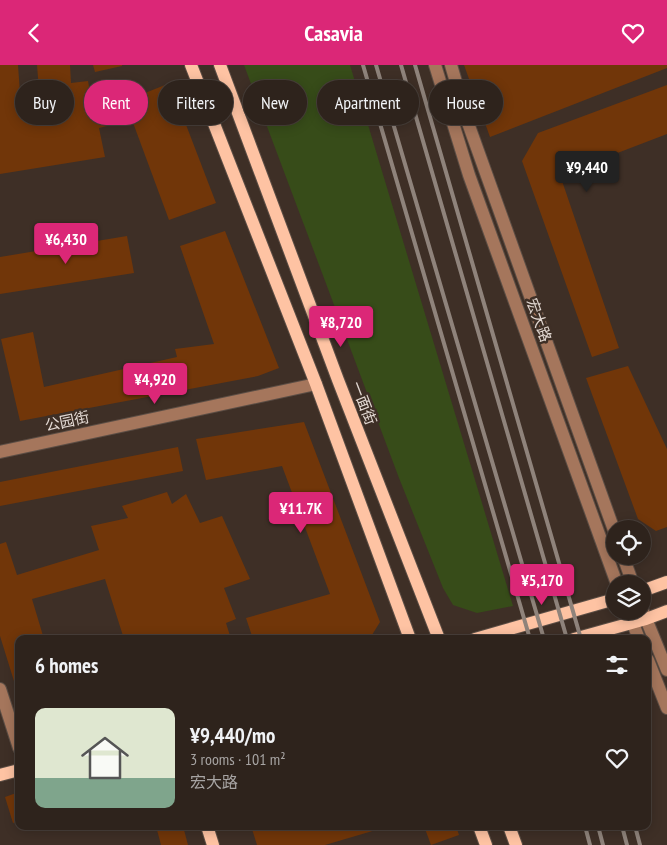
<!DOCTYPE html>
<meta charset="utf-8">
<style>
:root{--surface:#2e231c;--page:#362b25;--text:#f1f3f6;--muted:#a7a4a3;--line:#49403b;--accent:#db2777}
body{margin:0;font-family:"PT Sans Narrow","Noto Sans SC",sans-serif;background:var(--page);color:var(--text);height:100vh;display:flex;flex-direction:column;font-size:19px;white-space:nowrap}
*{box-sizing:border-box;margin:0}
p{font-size:16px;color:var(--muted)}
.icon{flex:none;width:28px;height:28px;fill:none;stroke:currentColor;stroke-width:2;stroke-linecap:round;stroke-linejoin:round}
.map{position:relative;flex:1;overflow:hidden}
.side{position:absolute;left:15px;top:570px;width:636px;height:195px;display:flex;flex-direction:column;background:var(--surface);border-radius:10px;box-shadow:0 2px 12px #0003,0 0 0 1px var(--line)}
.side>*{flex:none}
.top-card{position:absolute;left:15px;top:15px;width:638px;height:45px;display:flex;gap:10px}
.fabs{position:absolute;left:606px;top:455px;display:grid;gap:10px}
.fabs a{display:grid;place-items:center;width:45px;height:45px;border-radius:50%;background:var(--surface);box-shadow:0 2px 12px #0003,0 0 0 1px var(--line);font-size:25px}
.price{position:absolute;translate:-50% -42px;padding:0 11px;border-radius:5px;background:var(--accent);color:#fff;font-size:16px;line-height:32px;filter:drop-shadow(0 1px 2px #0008)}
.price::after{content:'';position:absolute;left:50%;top:30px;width:15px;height:11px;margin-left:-8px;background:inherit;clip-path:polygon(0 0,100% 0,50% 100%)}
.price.active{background:#222;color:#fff}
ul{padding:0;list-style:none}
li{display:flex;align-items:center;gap:15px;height:125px;padding:0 20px}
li+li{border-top:1px solid var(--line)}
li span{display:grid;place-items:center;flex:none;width:140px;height:100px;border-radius:10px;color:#555}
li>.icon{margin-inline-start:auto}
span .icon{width:60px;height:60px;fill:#fffc;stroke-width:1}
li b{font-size:21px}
h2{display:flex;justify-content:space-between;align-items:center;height:60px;padding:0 20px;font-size:21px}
.tag{padding:0 18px;border-radius:22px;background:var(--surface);box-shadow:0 2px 12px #0003,0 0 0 1px var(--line);font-size:18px;line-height:45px}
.tag.active{background:var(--accent);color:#fff}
header{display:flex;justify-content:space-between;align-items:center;height:65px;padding:0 20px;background:var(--accent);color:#fff;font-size:22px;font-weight:700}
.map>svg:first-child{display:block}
.green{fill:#374c19}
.building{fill:#713609}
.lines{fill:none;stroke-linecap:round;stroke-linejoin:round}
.minor-casing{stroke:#5c4e45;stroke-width:14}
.major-casing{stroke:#5c4e45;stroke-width:14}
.minor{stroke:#a5765c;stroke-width:12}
.major{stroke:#fec3a3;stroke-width:12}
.rail{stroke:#8f837b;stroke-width:4}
.labels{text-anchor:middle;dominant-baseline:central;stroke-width:5;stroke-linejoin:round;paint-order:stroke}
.street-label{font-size:15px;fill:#e4dad4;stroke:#3e2f26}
</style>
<header><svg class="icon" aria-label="back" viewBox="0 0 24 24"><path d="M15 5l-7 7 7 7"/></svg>Casavia<svg class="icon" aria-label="heart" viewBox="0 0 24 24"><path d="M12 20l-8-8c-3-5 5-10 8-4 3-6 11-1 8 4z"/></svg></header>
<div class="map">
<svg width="667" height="780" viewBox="0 0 667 780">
<rect width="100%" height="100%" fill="#3e2f26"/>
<!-- green -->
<polygon class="green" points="244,0 350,0 513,541 477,548 453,540 443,523 399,413"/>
<!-- building -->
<g class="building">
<polygon points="0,0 18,0 20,28 39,25 37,0 70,0 71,18 88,16 91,32 98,31 107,61 99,63 105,92 0,109"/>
<polygon points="93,0 122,0 122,1 95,7"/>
<polygon points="464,0 667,0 667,3 490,72"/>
<polygon points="170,18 216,138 169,155 125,36"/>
<polygon points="667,20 667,69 560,110 619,283 592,292 522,96 538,68"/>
<polygon points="225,166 279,303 258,311 20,356 1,274 33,267 44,322 177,292 175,284 214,279 180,181"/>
<polygon points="127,171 134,208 0,229 0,192"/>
<polygon points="628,301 667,384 667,462 656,466 638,454 586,313"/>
<polygon points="304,357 380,557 372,570 361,574 253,574 246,553 330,529 282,401 206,415 196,374"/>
<polygon points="178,382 183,406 0,441 0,417"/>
<polygon points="167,427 172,439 186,429 200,458 222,451 250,514 224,523 236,554 226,558 231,574 181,574 179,570 168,574 124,574 105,514 32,534 44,574 19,574 18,629 0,571 0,479 6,477 17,510 99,485 91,461 128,453 122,441"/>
<polygon points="19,727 19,756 13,758 5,732"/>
<polygon points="156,761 183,761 188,780 161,780"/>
<polygon points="251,761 386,761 386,762 325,780 257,780"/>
<polygon points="424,761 456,761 459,770 431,780"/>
</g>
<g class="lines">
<!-- minor casing -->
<g class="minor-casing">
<g id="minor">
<polyline points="435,0 469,110 617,519"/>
<polyline points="451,0 468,58 615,468"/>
<polyline points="0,387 316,319"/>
<polyline points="623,491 633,519"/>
<polyline points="642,544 667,605"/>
<polyline points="628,546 639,574"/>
<polyline points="648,595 667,643"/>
<polyline points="0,624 19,683"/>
</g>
</g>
<!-- major casing -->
<g class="major-casing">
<g id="major">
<polyline points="191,0 316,319 410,574"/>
<polyline points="220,0 338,315 439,574"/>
<polyline points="642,526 667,517"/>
<polyline points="475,574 615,534"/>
<polyline points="574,574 646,554 667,546"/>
<polyline points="0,710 19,705"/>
<polyline points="207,761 213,780"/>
<polyline points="479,761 486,780"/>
<polyline points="509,761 516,780"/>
</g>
</g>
<!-- minor -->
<use href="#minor" class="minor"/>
<!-- major -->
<use href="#major" class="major"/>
<!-- rail -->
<g class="rail">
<polyline points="363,0 530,574"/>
<polyline points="376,0 544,574"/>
<polyline points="401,0 567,574"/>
<polyline points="415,0 581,574"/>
<polyline points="585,761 590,780"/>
<polyline points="598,761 603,780"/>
<polyline points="622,761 627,780"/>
<polyline points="635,761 640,780"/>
</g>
</g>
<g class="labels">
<!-- street labels -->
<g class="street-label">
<text transform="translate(539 255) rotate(70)">宏大路</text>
<text transform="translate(364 338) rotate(69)">一面街</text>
<text transform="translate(67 356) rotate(-12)">公园街</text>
</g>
</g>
</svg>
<div class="fabs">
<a><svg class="icon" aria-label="locate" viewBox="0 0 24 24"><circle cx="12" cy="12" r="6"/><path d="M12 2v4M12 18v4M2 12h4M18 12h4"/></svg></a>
<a><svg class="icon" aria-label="layers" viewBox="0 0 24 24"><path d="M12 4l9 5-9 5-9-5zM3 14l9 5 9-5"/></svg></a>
</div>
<b class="price active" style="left:587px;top:128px">¥9,440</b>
<b class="price" style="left:66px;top:200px">¥6,430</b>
<b class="price" style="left:341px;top:283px">¥8,720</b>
<b class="price" style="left:155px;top:340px">¥4,920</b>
<b class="price" style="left:301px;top:469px">¥11.7K</b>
<b class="price" style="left:542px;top:541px">¥5,170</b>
<div class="top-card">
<a class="tag">Buy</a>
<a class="tag active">Rent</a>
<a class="tag">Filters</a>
<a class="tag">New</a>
<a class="tag">Apartment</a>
<a class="tag">House</a>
</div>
<section class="side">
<h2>6 homes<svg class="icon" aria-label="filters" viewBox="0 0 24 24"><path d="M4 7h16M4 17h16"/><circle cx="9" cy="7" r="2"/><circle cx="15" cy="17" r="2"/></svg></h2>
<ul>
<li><span style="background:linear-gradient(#dfe7d0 70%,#7fa58c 0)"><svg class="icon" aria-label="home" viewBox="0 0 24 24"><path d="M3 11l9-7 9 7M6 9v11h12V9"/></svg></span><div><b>¥9,440/mo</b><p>3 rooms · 101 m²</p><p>宏大路</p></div><svg class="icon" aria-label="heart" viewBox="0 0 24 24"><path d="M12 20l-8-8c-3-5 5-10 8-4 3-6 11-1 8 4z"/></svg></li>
</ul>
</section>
</div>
